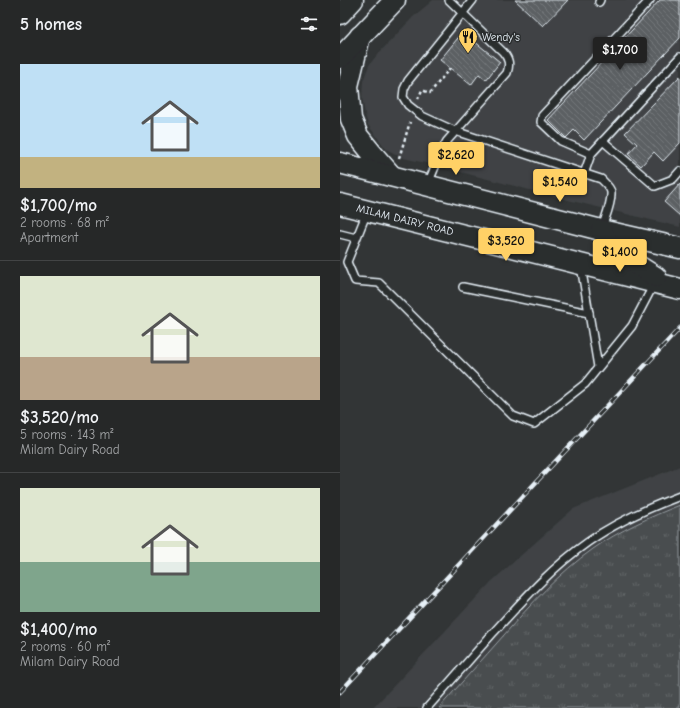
<!DOCTYPE html>
<meta charset="utf-8">
<style>
:root{--surface:#262828;--page:#323434;--text:#f1f3f6;--muted:#a4a6a8;--line:#424445;--accent:#ffd166}
body{margin:0;font-family:"Comic Neue",sans-serif;background:var(--page);color:var(--text);height:100vh;display:flex;flex-direction:column;font-size:15px;white-space:nowrap}
*{box-sizing:border-box;margin:0}
p{font-size:13px;color:var(--muted)}
.icon{flex:none;width:22px;height:22px;fill:none;stroke:currentColor;stroke-width:2;stroke-linecap:round;stroke-linejoin:round}
.map{position:relative;flex:1;overflow:hidden}
.drawer{display:flex;flex-direction:column;background:var(--surface);width:340px}
.drawer>*{flex:none}
.price{position:absolute;translate:-50% -34px;padding:0 9px;border-radius:4px;background:var(--accent);color:#111;font-size:13px;line-height:26px;filter:drop-shadow(0 1px 2px #0008)}
.price::after{content:'';position:absolute;left:50%;top:24px;width:12px;height:9px;margin-left:-6px;background:inherit;clip-path:polygon(0 0,100% 0,50% 100%)}
.price.on{background:#222;color:#fff}
ul{padding:0;list-style:none}
li{display:grid;align-content:center;gap:8px;height:212px;padding:0 20px}
li+li{border-top:1px solid var(--line)}
li span{display:grid;place-items:center;height:124px;border-radius:0px;color:#555}
li>.icon{margin-inline-start:auto}
span .icon{width:72px;height:72px;fill:#fffc;stroke-width:1}
li b{font-size:17px}
h2{display:flex;justify-content:space-between;align-items:center;height:48px;padding:0 20px;font-size:17px}
main{display:flex;flex:1;min-height:0}
.map>svg:first-child{display:block}
.built{fill:#3f4244}
.grass{fill:url(#grass-tufts);stroke:#989fa4}
.building{fill:url(#building-back-hatch);stroke:#e8f1f8}
.lines{fill:none;stroke-linecap:round;stroke-linejoin:round}
.lane-casing{stroke:#e8f1f8;stroke-width:10}
.secondary-casing{stroke:#e8f1f8;stroke-width:23}
.path{stroke:#e8f1f8;stroke-width:2.5;stroke-dasharray:3 3;stroke-linecap:butt}
.lane{stroke:#2a2d2e;stroke-width:7}
.secondary{stroke:#2a2d2e;stroke-width:20}
.rail-casing{stroke:#e8f1f8;stroke-width:4.5}
.rail{stroke:#2a2d2e;stroke-width:3;stroke-dasharray:9;stroke-linecap:butt}
.labels{text-anchor:middle;dominant-baseline:central;stroke-width:3;stroke-linejoin:round;paint-order:stroke}
.poi-label{font-size:11px;fill:#e8f1f8;stroke:#2a2d2e;text-anchor:start}
.street-label{font-size:11px;fill:#e8f1f8;stroke:#2a2d2e}
</style>
<main>
<section class="drawer">
<h2>5 homes<svg class="icon" aria-label="filters" viewBox="0 0 24 24"><path d="M4 7h16M4 17h16"/><circle cx="9" cy="7" r="2"/><circle cx="15" cy="17" r="2"/></svg></h2>
<ul>
<li><span style="background:linear-gradient(#bfe0f5 75%,#c2b280 0)"><svg class="icon" aria-label="home" viewBox="0 0 24 24"><path d="M3 11l9-7 9 7M6 9v11h12V9"/></svg></span><div><b>$1,700/mo</b><p>2 rooms · 68 m²</p><p>Apartment</p></div></li>
<li><span style="background:linear-gradient(#dfe7d0 65%,#b9a48a 0)"><svg class="icon" aria-label="home" viewBox="0 0 24 24"><path d="M3 11l9-7 9 7M6 9v11h12V9"/></svg></span><div><b>$3,520/mo</b><p>5 rooms · 143 m²</p><p>Milam Dairy Road</p></div></li>
<li><span style="background:linear-gradient(#dfe7d0 60%,#7fa58c 0)"><svg class="icon" aria-label="home" viewBox="0 0 24 24"><path d="M3 11l9-7 9 7M6 9v11h12V9"/></svg></span><div><b>$1,400/mo</b><p>2 rooms · 60 m²</p><p>Milam Dairy Road</p></div></li>
</ul>
</section>
<div class="map">
<svg width="340" height="708" viewBox="0 0 340 708">
<defs>
<pattern id="grass-tufts" width="24" height="20" patternUnits="userSpaceOnUse"><rect width="24" height="20" fill="#494d4f"/><path d="M3 7l-1-3M5 7V3M7 7l1-3M15 17l-1-3M17 17v-4M19 17l1-3" fill="none" stroke="#636769"/></pattern>
<pattern id="building-back-hatch" width="6" height="6" patternUnits="userSpaceOnUse"><rect width="6" height="6" fill="#5c6063"/><path d="M-1 5l2 2M0 0l6 6M5-1l2 2" fill="none" stroke="#73777a"/></pattern>
</defs>
<rect width="100%" height="100%" fill="#323536"/>
<filter id="ink" filterUnits="userSpaceOnUse"><feTurbulence type="fractalNoise" baseFrequency=".025" numOctaves="2"/><feDisplacementMap in="SourceGraphic" scale="8" xChannelSelector="R" yChannelSelector="G"/><feConvolveMatrix kernelMatrix="1 2 1 2 8 2 1 2 1" color-interpolation-filters="sRGB"/></filter>
<g filter="url(#ink)">
<!-- built -->
<g class="built">
<polygon points="93,0 340,0 340,227 228,200 90,164 63,158 46,149 28,125 25,114 22,97 23,81 29,65 37,55 73,17"/>
<polygon points="340,466 340,708 33,708 151,582 233,509"/>
</g>
<!-- grass -->
<path class="grass" d="M340 505V708H99C120 684 142 660 164 635 191 604 219 573 253 549 280 530 310 517 340 505Z"/>
<!-- building -->
<g class="building">
<polygon points="175,0 228,0 203,26"/>
<polygon points="320,0 340,0 340,38 244,140 234,130 226,138 208,120"/>
<polygon points="122,33 133,42 134,41 160,62 146,80 139,74 131,85 100,60"/>
<polygon points="340,76 340,143 323,161 314,152 301,166 288,154 297,144 285,133"/>
<polygon points="340,184 340,216 324,202"/>
</g>
<g class="lines">
<!-- lane casing -->
<g class="lane-casing">
<g id="lane">
<path d="M133 0 68 81 64 89 63 97 68 105 82 116 115 131 261 179C265 183 270 187 271 192 272 203 265 218 262 228"/>
<polyline points="259,2 260,0"/>
<polyline points="263,141 315,186 333,179 340,171"/>
<polyline points="251,154 221,141 201,122 202,116 310,0"/>
<polyline points="244,174 251,154 340,57"/>
<path d="M88 184 101 152 107 141 167 73C170 64 169 59 163 52L109 0"/>
<polyline points="27,212 7,262 15,281 39,283 173,416 194,424 245,384 292,326 314,284"/>
<polyline points="0,234 16,238"/>
<polyline points="241,266 258,367"/>
<polyline points="123,287 249,313"/>
<path d="M87 708C109 683 131 658 153 633 183 600 211 568 248 542 276 522 308 508 340 496"/>
</g>
</g>
<!-- secondary casing -->
<g class="secondary-casing">
<g id="secondary">
<polyline points="0,14 13,0"/>
<polyline points="20,36 8,86 11,119 18,136 31,152 52,176"/>
<polyline points="0,58 55,0"/>
<polyline points="0,163 261,230 340,248"/>
<polyline points="0,204 340,289"/>
<polyline points="261,230 269,243 278,253 316,277"/>
</g>
</g>
<!-- path -->
<g class="path">
<polyline points="78,99 82,90 90,93 110,68"/>
<polyline points="59,158 70,122"/>
</g>
<!-- lane -->
<use href="#lane" class="lane"/>
<!-- secondary -->
<use href="#secondary" class="secondary"/>
<!-- rail casing -->
<g class="rail-casing">
<polyline id="rail" points="0,692 340,328"/>
</g>
<!-- rail -->
<use href="#rail" class="rail"/>
</g>
</g>
<!-- icons -->
<defs>
<g id="restaurant-pin" transform="scale(1)"><path d="M0 17L-7.5 6A9.5 9.5 0 1 1 7.5 6Z" fill="#ffd166" stroke="#2a2d2e"/><path d="M-5-6h1v4h1v-4h1v4h1v-4h1v5L-1.5 .5V6h-2V.5L-5-1ZM5-6V6H3V1.5H1.5Q1.5-4 5-6Z" fill="#111"/></g>
</defs>
<g fill-rule="evenodd">
<use href="#restaurant-pin" x="128" y="37"/>
</g>
<g class="labels">
<!-- poi labels -->
<g class="poi-label">
<text x="142" y="37">Wendy's</text>
</g>
<!-- street labels -->
<g class="street-label">
<text transform="translate(65 220) rotate(14)">MILAM DAIRY ROAD</text>
</g>
</g>
</svg>
<b class="price on" style="left:280px;top:71px">$1,700</b>
<b class="price" style="left:116px;top:176px">$2,620</b>
<b class="price" style="left:220px;top:203px">$1,540</b>
<b class="price" style="left:166px;top:262px">$3,520</b>
<b class="price" style="left:280px;top:273px">$1,400</b>
</div>
</main>
